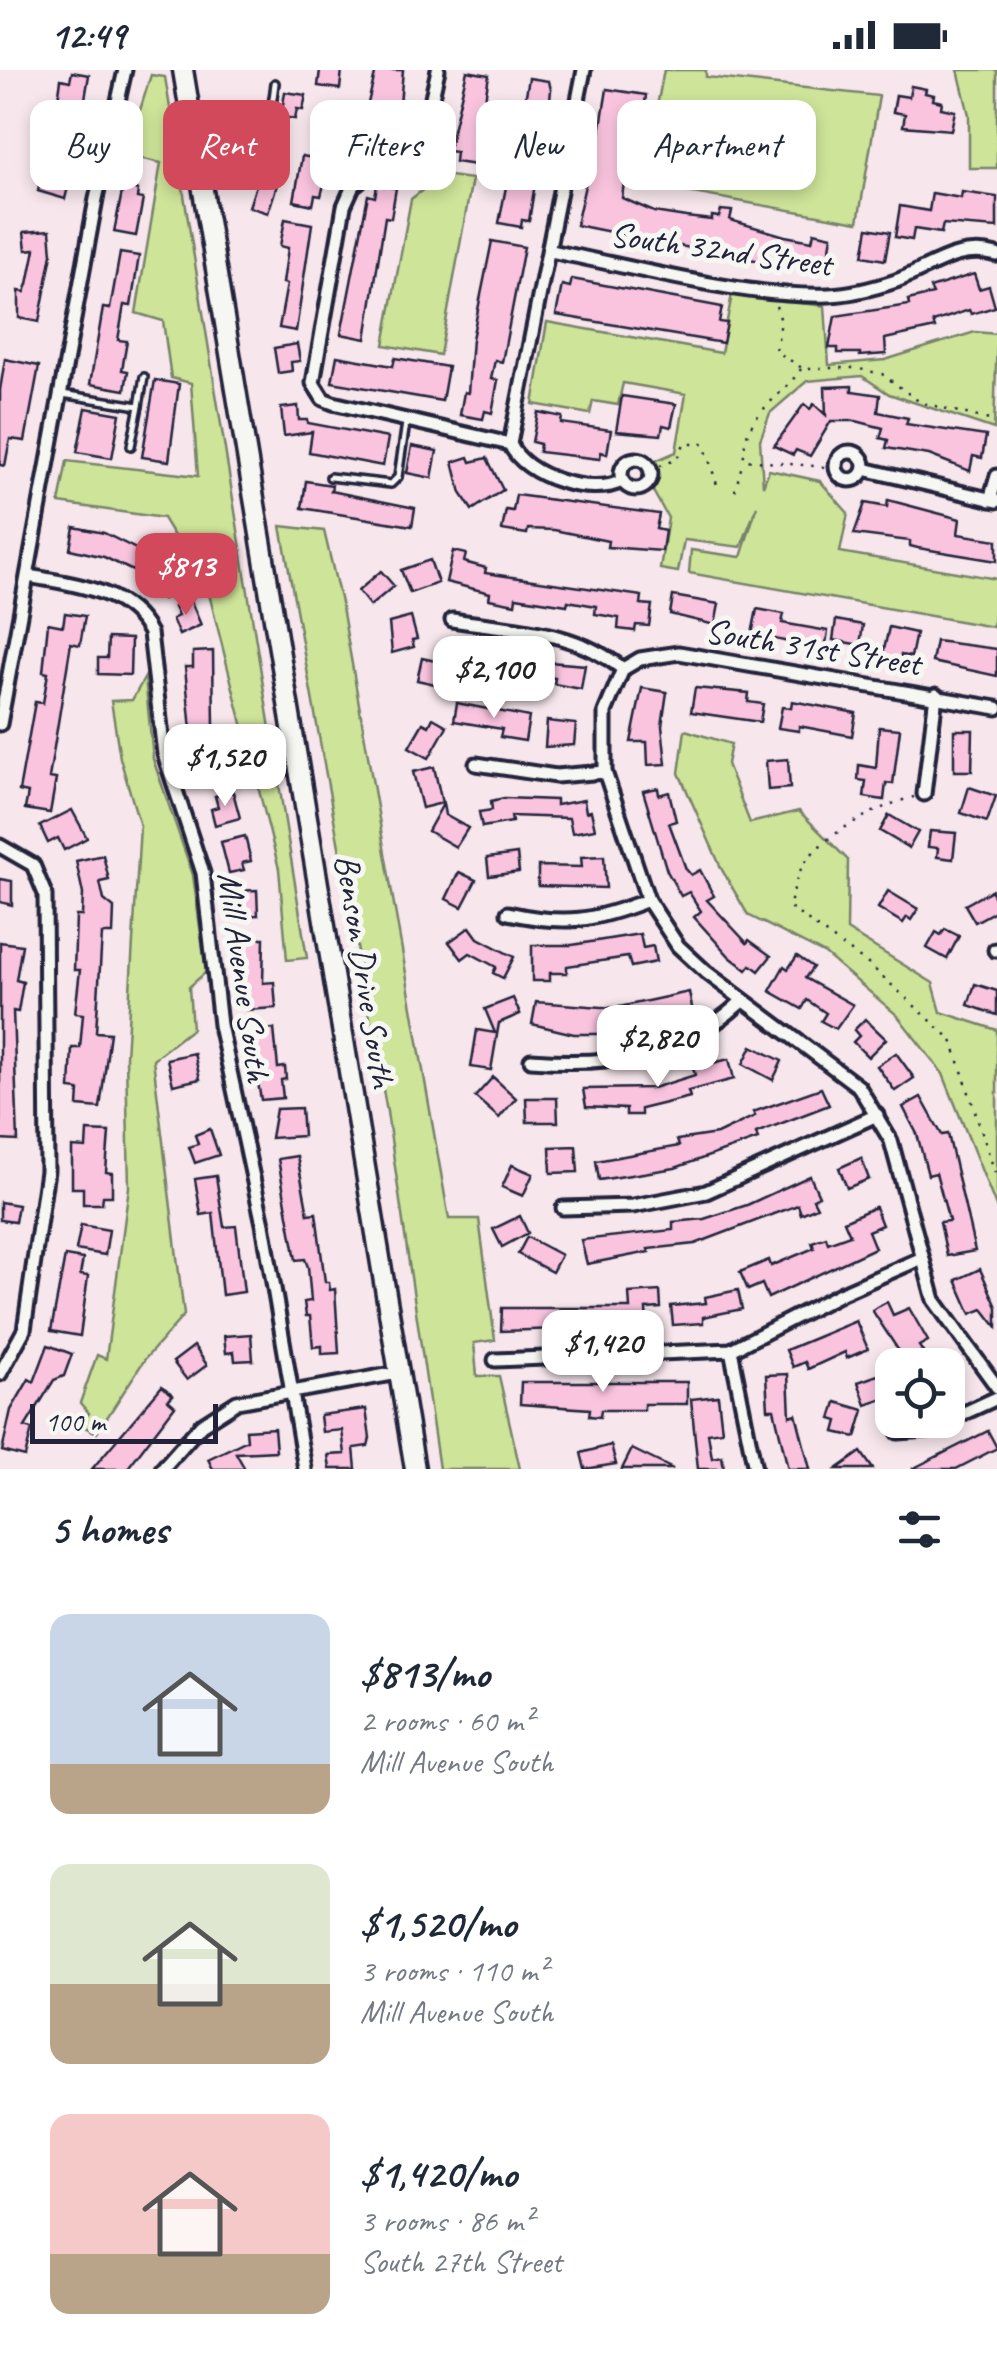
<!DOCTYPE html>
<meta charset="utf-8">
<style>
:root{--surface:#fff;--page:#f2f2f3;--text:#1f2937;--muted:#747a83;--accent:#d1495b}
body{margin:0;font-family:Caveat,sans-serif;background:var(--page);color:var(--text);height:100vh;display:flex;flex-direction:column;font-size:38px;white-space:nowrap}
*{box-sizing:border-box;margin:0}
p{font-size:32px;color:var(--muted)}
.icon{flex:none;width:55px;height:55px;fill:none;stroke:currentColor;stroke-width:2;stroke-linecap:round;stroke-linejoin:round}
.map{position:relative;height:1399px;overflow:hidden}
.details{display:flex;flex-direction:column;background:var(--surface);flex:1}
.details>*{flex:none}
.top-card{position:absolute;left:30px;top:30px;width:938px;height:90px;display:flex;gap:20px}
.controls{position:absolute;left:875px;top:1278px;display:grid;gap:20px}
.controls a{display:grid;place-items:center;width:90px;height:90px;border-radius:20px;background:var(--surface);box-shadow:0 5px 15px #0003;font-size:50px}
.scale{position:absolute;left:30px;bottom:25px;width:188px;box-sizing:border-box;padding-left:10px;border:5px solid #22223b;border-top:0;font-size:28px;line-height:35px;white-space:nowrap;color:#22223b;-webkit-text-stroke:8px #f6f6f2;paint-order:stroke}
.price{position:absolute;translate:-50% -85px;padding:0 22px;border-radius:20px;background:#fff;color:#222;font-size:32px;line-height:65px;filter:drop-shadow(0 2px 5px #0008)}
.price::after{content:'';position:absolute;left:50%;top:60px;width:30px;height:22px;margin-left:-15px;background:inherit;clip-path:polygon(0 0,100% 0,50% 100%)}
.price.selected{background:var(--accent);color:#fff}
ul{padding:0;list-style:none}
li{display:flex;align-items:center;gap:30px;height:250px;padding:0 50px}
li span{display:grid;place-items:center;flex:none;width:280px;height:200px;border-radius:20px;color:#555}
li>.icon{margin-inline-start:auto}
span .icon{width:120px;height:120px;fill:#fffc;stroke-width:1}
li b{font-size:42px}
h2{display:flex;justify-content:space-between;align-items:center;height:120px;padding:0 50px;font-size:42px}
.pill{padding:0 35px;border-radius:20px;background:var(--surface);box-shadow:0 5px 15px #0003;font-size:35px;line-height:90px}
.pill.selected{background:var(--accent);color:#fff}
.status{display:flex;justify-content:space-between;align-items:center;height:70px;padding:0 50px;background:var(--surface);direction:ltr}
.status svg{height:28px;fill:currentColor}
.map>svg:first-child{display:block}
.green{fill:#cee499;stroke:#78836a;stroke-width:2.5}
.building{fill:#fac4df;stroke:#22223b;stroke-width:2.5}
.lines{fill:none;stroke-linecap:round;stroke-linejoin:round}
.service-casing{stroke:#22223b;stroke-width:12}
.minor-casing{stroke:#22223b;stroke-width:19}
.primary-casing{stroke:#22223b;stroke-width:25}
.path{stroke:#22223b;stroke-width:2.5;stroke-dasharray:2.5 8;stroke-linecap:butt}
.service{stroke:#f6f6f2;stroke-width:5}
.minor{stroke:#f6f6f2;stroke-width:11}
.primary{stroke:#f6f6f2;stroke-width:18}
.labels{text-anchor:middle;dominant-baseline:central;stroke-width:10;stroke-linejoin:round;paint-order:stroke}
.street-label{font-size:35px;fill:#22223b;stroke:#f6f6f2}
</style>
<div class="status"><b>12:49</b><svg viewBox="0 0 49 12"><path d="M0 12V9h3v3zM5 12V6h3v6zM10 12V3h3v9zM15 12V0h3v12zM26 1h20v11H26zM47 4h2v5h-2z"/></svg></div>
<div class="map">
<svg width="997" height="1399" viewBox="0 0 997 1399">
<rect width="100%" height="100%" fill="#f7e7ec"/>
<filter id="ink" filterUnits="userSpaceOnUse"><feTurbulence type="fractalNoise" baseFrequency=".01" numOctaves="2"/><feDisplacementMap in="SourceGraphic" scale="20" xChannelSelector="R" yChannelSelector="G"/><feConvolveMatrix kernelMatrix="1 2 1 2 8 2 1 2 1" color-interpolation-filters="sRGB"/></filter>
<g filter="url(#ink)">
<!-- green -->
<g class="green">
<polygon points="664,0 706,0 706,7 879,26 858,152 642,114"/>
<polygon points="958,0 997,0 997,98 969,98 969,45"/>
<polygon points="151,5 165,7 307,888 287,890 279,799 209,524 163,448 59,433 67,391 198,406 191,313 171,308 163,251 136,243 161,93 126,85"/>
<polygon points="442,105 472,109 440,285 384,275 411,129"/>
<polygon points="732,224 825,236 829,295 885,290 975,262 997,264 994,359 889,324 862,306 807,311 770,343 760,370 763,416 769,400 820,411 848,443 840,482 997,509 993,557 689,503 691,480 741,487 757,436 741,477 684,470 678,502 660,499 668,448 653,421 658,404 655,391 676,382 686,324 623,313 618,335 593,331 590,344 533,334 547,252 721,283"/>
<polygon points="281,456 324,461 342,537 449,1149 479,1149 495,1270 474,1273 477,1306 499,1306 520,1399 439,1399 387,1042"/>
<polygon points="145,607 153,689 193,805 206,902 189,917 192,959 153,989 184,1245 145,1289 97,1363 80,1355 89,1343 80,1333 97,1285 106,1289 129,1117 126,987 140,756 120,688 111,631 132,630"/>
<polygon points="685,660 731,674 727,694 750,753 799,741 848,790 847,860 933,913 941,942 997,960 997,1139 943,1004 897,945 825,884 748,845 722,800 679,703"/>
</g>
<!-- building -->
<g class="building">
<polygon points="320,0 342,0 340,19 318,16"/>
<polygon points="376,0 403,0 399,46 383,44 392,58 363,77 352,61 363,54"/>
<polygon points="467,1 489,5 482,48 490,49 487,66 480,64 476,95 455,92 456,82 448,81"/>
<polygon points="72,2 89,5 84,35 58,31 61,9 70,11"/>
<polygon points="529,8 549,11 551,20 543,102 537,101 529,151 522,150 521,157 499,153 510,96 511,86 506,85 516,35 524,36"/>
<polygon points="911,16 926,19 925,23 934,25 933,30 942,32 941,38 955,41 951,60 903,56 905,44 893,42 896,25 909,27"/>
<polygon points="607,19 646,25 644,41 637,40 632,48 622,128 654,142 686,147 712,150 712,146 719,147 721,140 732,141 730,150 785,166 812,171 814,162 832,166 827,196 798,191 797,197 725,185 576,155 593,80 597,81"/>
<polygon points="285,22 306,25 303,40 297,39 295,49 281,47"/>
<polygon points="58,57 82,62 65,129 38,121 41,103 48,105 51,98"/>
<polygon points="302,86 330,91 321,126 315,125 313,135 294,131"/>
<polygon points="258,109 277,115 268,143 249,137"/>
<polygon points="377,115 396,118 391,148 385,147 366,269 341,264 368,125 375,127"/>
<polygon points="123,117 138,120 137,128 143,129 136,166 114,162"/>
<polygon points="962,122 997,127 997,158 943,154 941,163 914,159 912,170 895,167 900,136 929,141 932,123 961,128"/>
<polygon points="285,149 312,154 296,261 279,258 287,214 283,213 288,178 280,176"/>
<polygon points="868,158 890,162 885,190 863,186"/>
<polygon points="50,160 52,184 39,252 19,248 19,221 25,222 28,214 35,179 26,180 24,162"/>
<polygon points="492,171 524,177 502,292 495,290 491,309 498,310 492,343 485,341 483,349 460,345 464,322 468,323 472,269"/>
<polygon points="120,183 139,186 131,236 124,235 118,270 127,271 122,300 128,301 125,320 90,314 103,238 110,239"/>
<polygon points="974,204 979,219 989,216 995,237 971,244 969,240 933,252 935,258 885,269 886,284 860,286 860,283 838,283 838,278 829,278 835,246 909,235 908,230 933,224 930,218"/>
<polygon points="572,209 722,237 719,252 727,253 723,273 556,245 562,215 570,217"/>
<polygon points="297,274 300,291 291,292 292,301 278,303 274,278"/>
<polygon points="337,286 393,296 395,288 448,297 442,331 332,312"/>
<polygon points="5,289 39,296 25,371 10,369 5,396 0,395 0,320"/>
<polygon points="155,310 179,314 169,391 142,387"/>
<polygon points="852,316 852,321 880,325 878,342 908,348 906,354 986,366 982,388 973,386 970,401 929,385 886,378 888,370 880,368 883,358 856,351 831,351 810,386 796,380 793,385 774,376 804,334 810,339 814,334 826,345 825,317"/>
<polygon points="622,326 676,334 671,357 663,355 661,365 616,361"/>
<polygon points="298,336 299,350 307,350 308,353 388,368 383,396 309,382 312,362 284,366 281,338"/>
<polygon points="86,338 120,344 112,388 77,382"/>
<polygon points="538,342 562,347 561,353 611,360 607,384 601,382 600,389 539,382 540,374 532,372"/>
<polygon points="412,376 437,381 432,408 407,403"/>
<polygon points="469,387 471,392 487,388 503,420 472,440 461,423 453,392"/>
<polygon points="306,411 332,415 331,421 415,438 412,456 302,438"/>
<polygon points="516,425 659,444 656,459 665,461 662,481 607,477 608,471 554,460 528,459 527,464 502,460 506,440 513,441"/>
<polygon points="888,430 960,449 958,464 997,470 997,491 918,478 910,476 910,471 854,464 865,433 887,437"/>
<polygon points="74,457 104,463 142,482 133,501 104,487 70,479"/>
<polygon points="453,481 466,484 464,492 486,498 485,503 642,526 641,534 652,535 649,556 636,555 635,561 618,559 619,548 595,544 596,536 568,531 567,535 516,527 515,534 489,529 490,523 446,512"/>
<polygon points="157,490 179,514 163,529 141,505"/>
<polygon points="430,490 438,513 410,523 401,500"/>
<polygon points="381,501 394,516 370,536 358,521"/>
<polygon points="673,526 719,534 715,555 670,544"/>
<polygon points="190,529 201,555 179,565 172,549 178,546 174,537"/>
<polygon points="757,539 784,544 782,553 828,561 825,580 752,564"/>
<polygon points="65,543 85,546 80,575 71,573 49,708 56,709 50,743 25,739 28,723 19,721 35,632 43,633 48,603 43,602 48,553 63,556"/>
<polygon points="411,547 417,569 412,570 414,577 392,583 389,553"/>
<polygon points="836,550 863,555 860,575 833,570"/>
<polygon points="889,557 916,563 911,587 901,585 900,592 882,589"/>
<polygon points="108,568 131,569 130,605 98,604 98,588 107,588"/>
<polygon points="936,571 997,579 997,606 932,592"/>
<polygon points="213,581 214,658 191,660 185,597 193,597 193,582"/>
<polygon points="465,585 585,595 581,619 554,614 555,608 536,605 535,613 462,605"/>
<polygon points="422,588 449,594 444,616 417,610"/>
<polygon points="642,618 667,622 662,656 666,694 648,695 647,672 631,672"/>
<polygon points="695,618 749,623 748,632 763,634 760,652 691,642"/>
<polygon points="792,631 856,643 852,666 799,656 799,661 778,658 782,637 791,638"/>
<polygon points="457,633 529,647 525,671 500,667 502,659 454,651"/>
<polygon points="433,648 447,656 429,688 409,677 423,653 429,656"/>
<polygon points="547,651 576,654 574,675 545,677"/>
<polygon points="879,657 900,659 893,714 886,713 884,730 864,727 866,711 858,710 859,695 876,698"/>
<polygon points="954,660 973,660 972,701 954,701"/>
<polygon points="220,674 229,701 213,706 205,679"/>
<polygon points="788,689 790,718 768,720 766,691"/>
<polygon points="434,697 442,733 422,738 413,702"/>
<polygon points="969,717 996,726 987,752 961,743"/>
<polygon points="658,718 659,725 669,722 676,751 669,753 686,799 691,805 700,800 714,826 707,830 747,873 749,870 771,886 759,901 751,895 747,900 730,887 694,847 701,841 689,822 681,826 667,801 643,721"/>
<polygon points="233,722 240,748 215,755 211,739 218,737 215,726"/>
<polygon points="504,728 556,730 556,735 584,730 586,742 591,741 595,759 572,763 569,748 511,746 512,752 482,757 479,742 492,740 491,731"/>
<polygon points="443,734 445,745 468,758 456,777 428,761"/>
<polygon points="72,740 87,768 64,780 58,768 48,773 40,756"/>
<polygon points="889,745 918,762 909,778 880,761"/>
<polygon points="930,761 956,763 953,789 937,787 938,778 928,777"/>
<polygon points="245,766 251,791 242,793 244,800 229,803 221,772"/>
<polygon points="517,784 519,802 489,806 487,788"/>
<polygon points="103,785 109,810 100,812 104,830 114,838 113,864 102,864 96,962 110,963 100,1038 78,1036 79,1020 70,1019 72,978 80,978 83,944 75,943 80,900 74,900 76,846 82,846 83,824 76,791"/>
<polygon points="604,786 606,818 538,816 538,796 582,797 581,787"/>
<polygon points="459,802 476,810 462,837 446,829"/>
<polygon points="0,809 12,811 12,835 0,832"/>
<polygon points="257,820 258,845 234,846 233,821"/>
<polygon points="992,820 997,840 975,852 965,835"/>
<polygon points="888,821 918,839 911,850 907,847 903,853 878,838"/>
<polygon points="470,857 478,868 514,887 503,908 493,903 496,897 470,883 462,889 449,872"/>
<polygon points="945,859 959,866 947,889 927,878 936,862 941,865"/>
<polygon points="640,864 643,878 653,876 656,892 631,897 628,887 567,896 567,903 550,903 550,911 532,911 532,875 572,875"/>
<polygon points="245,868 264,868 263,913 274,912 276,938 246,940 242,895 238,895 238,878 245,878"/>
<polygon points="0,872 22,875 16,910 23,912 18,942 13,941 18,1071 0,1070"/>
<polygon points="797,886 813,897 805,908 853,935 836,959 821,951 826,943 807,930 802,939 770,921 784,896 788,899"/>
<polygon points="975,914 997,921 997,945 968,935"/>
<polygon points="689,922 693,942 611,964 574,964 532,954 536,932 615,938"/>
<polygon points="513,928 520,944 499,953 491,1000 471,997 477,960 495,963 485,939"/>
<polygon points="865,949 886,969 868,987 853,972 859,966 854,960"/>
<polygon points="274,959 278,998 285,997 286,1009 281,1010 283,1028 261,1030 251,972 258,971 257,961"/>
<polygon points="752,976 782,991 773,1010 743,994"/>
<polygon points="194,983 200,1009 173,1015 167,989"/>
<polygon points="896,983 914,1008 895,1021 877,996"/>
<polygon points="729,989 734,1009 688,1021 690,1027 641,1039 641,1045 626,1045 626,1039 586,1037 583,1019 653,1018 695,1005 693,998"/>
<polygon points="493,1007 516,1028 499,1048 475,1027"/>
<polygon points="821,1018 829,1035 756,1063 758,1069 675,1098 599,1110 596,1091 679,1076 677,1070 717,1064 755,1046 753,1042"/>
<polygon points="921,1027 942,1065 948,1064 975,1181 947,1186 940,1152 949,1151 936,1103 928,1105 917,1064 903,1037"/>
<polygon points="526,1028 557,1028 558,1052 527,1052"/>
<polygon points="301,1038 303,1066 271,1068 276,1039"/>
<polygon points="210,1059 219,1085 195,1093 189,1077 198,1074 195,1065"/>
<polygon points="87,1061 109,1062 106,1102 112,1103 112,1126 103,1126 102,1134 83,1134 83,1118 72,1118 72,1077 86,1078"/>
<polygon points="576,1076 578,1102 551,1103 550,1077"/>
<polygon points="297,1086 308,1144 316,1143 325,1212 329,1212 330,1220 335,1219 339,1283 322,1284 322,1276 313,1277 310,1246 306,1246 304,1232 311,1231 308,1197 305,1189 296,1190 278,1089"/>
<polygon points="861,1088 869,1109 847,1118 839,1098"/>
<polygon points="512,1095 533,1104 523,1126 502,1117"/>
<polygon points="216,1106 224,1157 236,1156 244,1222 222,1225 213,1143 201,1145 195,1109"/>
<polygon points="810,1106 819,1126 813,1129 817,1137 801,1144 798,1135 695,1174 648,1179 649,1182 587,1194 581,1170 673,1160 673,1152 704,1149 747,1135"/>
<polygon points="0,1132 18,1135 15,1152 0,1150"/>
<polygon points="875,1137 882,1155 868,1161 875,1178 768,1228 762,1214 748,1220 740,1202 769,1190 771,1196 814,1178 812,1172 826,1167 828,1173 850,1165 844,1151"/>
<polygon points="520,1146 528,1163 502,1177 493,1159"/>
<polygon points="81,1155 109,1160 105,1185 76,1180"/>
<polygon points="527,1167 561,1185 552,1202 518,1184"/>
<polygon points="65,1186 83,1189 80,1205 88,1206 80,1266 51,1261"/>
<polygon points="980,1199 997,1237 997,1257 983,1239 971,1244 956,1210"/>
<polygon points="738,1220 742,1239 703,1247 703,1253 673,1255 671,1236 706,1233 705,1227"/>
<polygon points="660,1221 661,1238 646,1239 647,1256 501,1261 502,1238 630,1238 629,1223"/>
<polygon points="887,1232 893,1245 909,1238 928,1271 919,1276 931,1295 908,1295 872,1240"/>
<polygon points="856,1251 868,1279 847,1288 845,1282 808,1299 805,1292 793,1297 786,1280"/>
<polygon points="251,1264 253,1290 235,1291 234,1282 226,1283 224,1266"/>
<polygon points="48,1275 72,1284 64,1306 54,1310 25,1357 32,1359 25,1387 2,1381 11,1340 29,1309 34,1312"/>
<polygon points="194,1276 207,1295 187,1310 173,1292"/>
<polygon points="889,1301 892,1326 866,1335 858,1312"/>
<polygon points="788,1304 790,1346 796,1344 810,1399 788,1399 774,1339 768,1339 766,1305"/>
<polygon points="521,1312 687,1312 687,1334 644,1334 644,1340 601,1340 600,1347 589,1346 590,1339 520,1334"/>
<polygon points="162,1316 173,1325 168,1330 175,1336 127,1399 92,1399"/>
<polygon points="718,1326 722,1361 708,1363 712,1388 722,1386 724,1399 698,1399 691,1329"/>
<polygon points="836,1332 864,1340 856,1367 835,1362 838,1351 831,1349"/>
<polygon points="366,1339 370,1368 368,1376 354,1378 356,1399 330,1399 328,1385 345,1384 342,1360 322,1362 320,1345"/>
<polygon points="274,1358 276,1381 236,1383 245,1399 213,1399 208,1389 247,1370 246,1360"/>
<polygon points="988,1361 997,1378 956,1399 912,1399"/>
<polygon points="611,1375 616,1394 585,1399 581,1383"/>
<polygon points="632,1379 673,1399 622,1399"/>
<polygon points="861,1382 873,1399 837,1399"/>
</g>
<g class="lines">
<!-- service casing -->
<g class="service-casing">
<g id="service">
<path d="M198 71C257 74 267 83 275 13"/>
<polyline points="62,324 139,336 144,307"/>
<polyline points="131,376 139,336"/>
<polyline points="330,407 391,414 398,407 406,353"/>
</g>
</g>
<!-- minor casing -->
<g class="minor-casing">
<g id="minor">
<path d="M438 0 425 59 353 116 344 136 313 313 323 329 333 333 510 374C524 407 592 427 622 411"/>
<path d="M550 181C635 197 744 228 829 225 852 224 875 218 896 211 931 198 957 174 997 185"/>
<polyline points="510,374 584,0"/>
<circle cx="850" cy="396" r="14"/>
<circle cx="636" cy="404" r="15"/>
<polyline points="864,399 997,431"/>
<polyline points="990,430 997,406"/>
<path d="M29 506C74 515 126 518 150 563L164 684 203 803 220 955 263 1154 305 1399"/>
<path d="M452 550C515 560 572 559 623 599"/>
<polyline points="623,599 605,642 605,702 648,830 678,876 706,902 859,1017 891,1071 934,1230 997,1317"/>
<polyline points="623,599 640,589 679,583 997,638"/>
<polyline points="0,654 96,129 125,0"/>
<polyline points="476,694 556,706 605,702"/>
<polyline points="924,724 936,625"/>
<polyline points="0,776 33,795 45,824 47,1101 24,1260 0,1304"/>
<path d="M508 843C566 856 594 851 648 830"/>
<polyline points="995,880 997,880"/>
<path d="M531 990C609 996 681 988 741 932"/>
<polyline points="563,1138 633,1136 706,1122 877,1045"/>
<polyline points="731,1280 755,1399"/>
<polyline points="495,1290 731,1280 842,1223 920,1189"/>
<polyline points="898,1362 927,1360 997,1328"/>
<polyline points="162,1399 201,1355 237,1332 398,1303"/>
</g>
</g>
<!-- primary casing -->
<g class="primary-casing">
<polyline id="primary" points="183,0 415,1399"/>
</g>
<!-- path -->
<g class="path">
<polyline points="776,236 781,251 776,281 802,298 855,298 882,304 920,332 997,352"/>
<path d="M801 299C780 330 741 345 744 390L837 398"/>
<polyline points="650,400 677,389 684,374 704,374 718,418"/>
<polyline points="735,421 743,391"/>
<path d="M914 727C880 735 817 767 801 799 795 810 793 825 789 837L872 897 952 970 997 1109"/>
</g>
<!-- service -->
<use href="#service" class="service"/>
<!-- minor -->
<use href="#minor" class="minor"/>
<!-- primary -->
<use href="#primary" class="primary"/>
</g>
</g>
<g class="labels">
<!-- street labels -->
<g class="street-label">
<text transform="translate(721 179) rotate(8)">South 32nd Street</text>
<text transform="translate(813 577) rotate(9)">South 31st Street</text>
<text transform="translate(365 901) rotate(81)">Benson Drive South</text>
<text transform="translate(244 907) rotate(82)">Mill Avenue South</text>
</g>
</g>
</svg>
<div class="controls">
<a><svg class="icon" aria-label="locate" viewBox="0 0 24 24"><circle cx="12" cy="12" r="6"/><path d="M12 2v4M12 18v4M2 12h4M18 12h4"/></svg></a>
</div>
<div class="scale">100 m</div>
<b class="price selected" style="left:186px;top:548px">$813</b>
<b class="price" style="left:494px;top:651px">$2,100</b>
<b class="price" style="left:225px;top:739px">$1,520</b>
<b class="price" style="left:658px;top:1020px">$2,820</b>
<b class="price" style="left:603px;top:1325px">$1,420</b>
<div class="top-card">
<a class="pill">Buy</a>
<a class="pill selected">Rent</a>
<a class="pill">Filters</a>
<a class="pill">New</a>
<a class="pill">Apartment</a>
</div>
</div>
<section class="details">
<h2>5 homes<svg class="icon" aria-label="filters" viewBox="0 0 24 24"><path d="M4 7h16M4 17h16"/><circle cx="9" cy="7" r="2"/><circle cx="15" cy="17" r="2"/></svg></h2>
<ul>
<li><span style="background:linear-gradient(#c9d6e8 75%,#b9a48a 0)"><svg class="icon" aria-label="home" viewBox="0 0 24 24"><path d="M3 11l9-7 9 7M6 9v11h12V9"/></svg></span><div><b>$813/mo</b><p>2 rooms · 60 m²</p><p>Mill Avenue South</p></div></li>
<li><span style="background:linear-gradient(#dfe7d0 60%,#b9a48a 0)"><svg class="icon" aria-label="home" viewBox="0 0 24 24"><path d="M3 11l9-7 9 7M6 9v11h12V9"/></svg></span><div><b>$1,520/mo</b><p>3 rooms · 110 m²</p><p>Mill Avenue South</p></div></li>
<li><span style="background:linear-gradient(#f6c9c9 70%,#b9a48a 0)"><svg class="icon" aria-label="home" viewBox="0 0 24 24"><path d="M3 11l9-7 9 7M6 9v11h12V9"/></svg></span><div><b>$1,420/mo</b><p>3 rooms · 86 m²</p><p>South 27th Street</p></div></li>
</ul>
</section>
